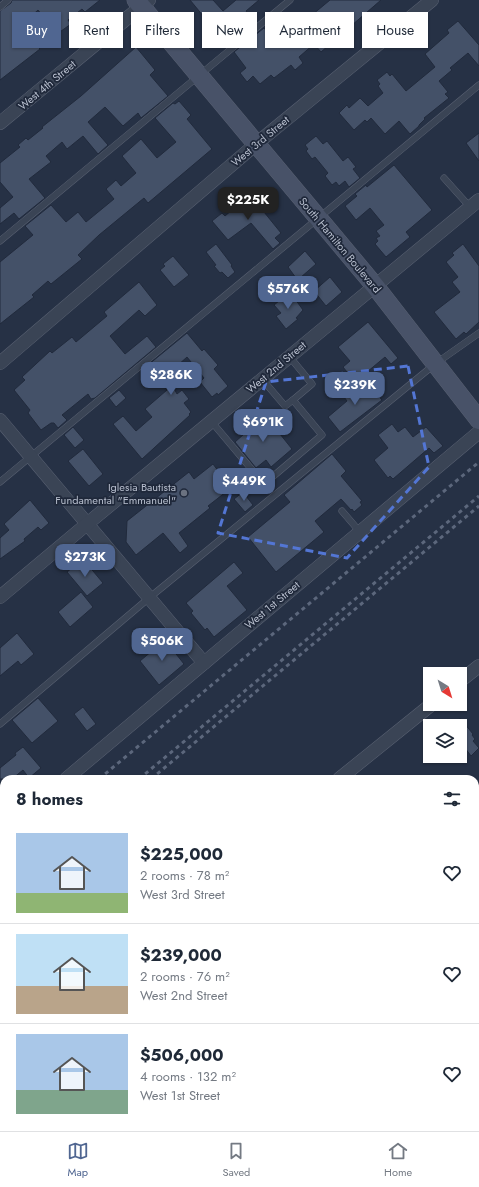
<!DOCTYPE html>
<meta charset="utf-8">
<style>
:root{--surface:#fff;--page:#f2f2f3;--text:#1f2937;--muted:#747a83;--line:#e0e1e3;--accent:#506691}
body{margin:0;font-family:Jost,sans-serif;background:var(--page);color:var(--text);height:100vh;display:flex;flex-direction:column;font-size:15px;white-space:nowrap}
*{box-sizing:border-box;margin:0}
p{font-size:13px;color:var(--muted)}
.icon{flex:none;width:22px;height:22px;fill:none;stroke:currentColor;stroke-width:2;stroke-linecap:round;stroke-linejoin:round}
.map{position:relative;flex:1;overflow:hidden}
.panel{position:absolute;left:0px;top:775px;width:479px;height:356px;display:flex;flex-direction:column;background:var(--surface);border-radius:12px 12px 0 0;box-shadow:0 1px 3px #0004}
.panel>*{flex:none}
.top-card{position:absolute;left:12px;top:12px;width:455px;height:36px;display:flex;gap:8px}
.needle{width:26px;rotate:142deg}
.fabs{position:absolute;left:423px;top:667px;display:grid;gap:8px}
.fabs a{display:grid;place-items:center;width:44px;height:44px;border-radius:0px;background:var(--surface);box-shadow:0 1px 3px #0004;font-size:20px}
.price{position:absolute;translate:-50% -34px;padding:0 9px;border-radius:8px;background:var(--accent);color:#fff;font-size:13px;line-height:26px;filter:drop-shadow(0 1px 2px #0008)}
.price::after{content:'';position:absolute;left:50%;top:24px;width:12px;height:9px;margin-left:-6px;background:inherit;clip-path:polygon(0 0,100% 0,50% 100%)}
.price.selected{background:#222;color:#fff}
ul{padding:0;list-style:none}
li{display:flex;align-items:center;gap:12px;height:100px;padding:0 16px}
li+li{border-top:1px solid var(--line)}
li span{display:grid;place-items:center;flex:none;width:112px;height:80px;border-radius:0px;color:#555}
li>.icon{margin-inline-start:auto}
span .icon{width:48px;height:48px;fill:#fffc;stroke-width:1}
li b{font-size:17px}
h2{display:flex;justify-content:space-between;align-items:center;height:48px;padding:0 16px;font-size:17px}
.tag{padding:0 14px;border-radius:0px;background:var(--surface);box-shadow:0 1px 3px #0004;font-size:14px;line-height:36px}
.tag.selected{background:var(--accent);color:#fff}
.tab-bar{display:flex;justify-content:space-around;align-items:center;height:56px;border-top:1px solid var(--line);background:var(--surface);font-size:11px;color:var(--muted)}
.tab-bar a{display:grid;justify-items:center;gap:2px}
.tab-bar .selected{color:var(--accent)}
.map>svg:first-child{display:block}
.building{fill:#445168;stroke:#212a3c}
.lines{fill:none;stroke-linecap:round;stroke-linejoin:round}
.lane-casing{stroke:#596172;stroke-width:7}
.street-casing{stroke:#596172;stroke-width:14}
.secondary-casing{stroke:#596172;stroke-width:19}
.lane{stroke:#3a4455;stroke-width:6}
.street{stroke:#3a4455;stroke-width:13}
.secondary{stroke:#485268;stroke-width:18}
.rail{stroke:#5c677c;stroke-width:3;stroke-dasharray:4 4;stroke-linecap:butt}
.marked{fill:none;stroke:#5376d4;stroke-width:3;stroke-dasharray:8 5;stroke-linejoin:round}
.worship-dot{fill:#6b7280;stroke:#1f283a;stroke-width:1.5}
.labels{text-anchor:middle;dominant-baseline:central;stroke-width:3.5;stroke-linejoin:round;paint-order:stroke}
.street-label{font-size:11px;fill:#b8bfce;stroke:#1f283a}
.poi-label{font-size:11px;fill:#b8bfce;stroke:#1f283a;text-anchor:end}
</style>
<div class="map">
<svg width="479" height="1131" viewBox="0 0 479 1131">
<rect width="100%" height="100%" fill="#263145"/>
<!-- building -->
<g class="building">
<polygon points="12,0 100,0 85,12 82,9 68,20 71,24 57,34 38,10 24,23 41,43 37,46 40,49 0,80 0,11 11,3"/>
<polygon points="190,0 213,0 223,11 236,0 259,0 246,11 256,23 229,45 224,39 219,44 205,26 209,23"/>
<polygon points="330,0 381,0 321,52 314,44 299,57 303,63 295,70 291,65 274,78 271,75 260,84 253,76 247,82 240,73 246,68 234,52 264,28 279,45 298,30 294,26 304,18 306,20"/>
<polygon points="458,21 479,45 479,66 468,53 450,68 452,70 439,81 448,92 445,94 449,98 424,118 425,119 419,125 419,126 410,134 399,121 385,134 371,118 367,122 365,120 354,130 339,113 347,105 349,108 360,98 368,106 383,93 378,86 380,84 377,80 387,72 390,76 392,74 406,91 435,67 425,54 449,33 447,30"/>
<polygon points="136,47 155,70 150,75 168,96 141,118 138,113 123,126 105,107 88,122 108,145 98,154 83,136 67,149 62,142 46,156 51,162 29,179 45,198 19,219 14,213 0,224 0,208 13,197 0,182 0,163 20,147 18,145 26,138 28,140 43,128 42,127 81,96"/>
<polygon points="179,101 191,115 187,119 212,149 148,203 144,198 99,235 78,255 82,259 51,284 48,281 32,295 34,297 0,324 0,262 33,235 25,226 51,205 66,222 78,212 86,222 114,199 106,189 116,180 121,186 136,173 122,156 141,139 157,158 176,142 155,118 173,103 175,104"/>
<polygon points="479,133 479,161 466,143"/>
<polygon points="316,136 323,144 327,141 343,161 348,157 356,167 353,169 360,178 349,187 345,181 339,186 336,182 332,185 325,176 328,173 315,157 312,159 306,151 308,149 305,145"/>
<polygon points="394,165 432,210 406,232 410,237 386,257 375,244 378,241 376,238 380,236 376,231 384,225 370,208 356,220 345,206 357,196 355,194 366,185 367,187"/>
<polygon points="247,191 281,233 275,238 280,243 273,249 251,223 228,240 212,221 222,213 225,216 239,204 235,200"/>
<polygon points="216,244 232,265 231,266 235,272 228,278 222,272 220,273 214,266 216,265 206,252"/>
<polygon points="463,244 479,266 479,322 466,334 464,332 456,339 434,312 460,292 452,282 458,277 446,262 454,255 452,253"/>
<polygon points="305,251 316,264 300,278 296,278 288,267"/>
<polygon points="173,256 189,275 174,287 160,270 165,266 163,264"/>
<polygon points="330,277 342,292 326,306 314,291"/>
<polygon points="139,282 157,305 145,316 139,310 110,336 125,354 147,336 156,347 95,398 91,399 88,394 62,415 67,420 58,428 54,423 51,423 41,430 28,413 30,410 14,390 25,380 22,377 50,351 52,353 72,337 76,342 107,316 104,312"/>
<polygon points="290,292 303,310 296,318 298,319 286,329 276,316 281,313 274,305"/>
<polygon points="368,322 398,358 391,364 385,357 355,382 343,367 350,361 338,347"/>
<polygon points="187,333 202,351 204,349 218,365 214,369 228,386 218,395 217,393 212,397 200,382 204,378 187,357 167,375 177,394 182,390 189,399 184,403 191,412 189,414 190,415 142,459 113,424 123,416 136,431 152,417 145,409 167,390 148,365"/>
<polygon points="365,380 382,400 340,432 328,417 347,401 344,397"/>
<polygon points="119,390 126,398 116,407 109,398"/>
<polygon points="264,414 292,449 271,467 266,460 256,468 235,442 244,434 242,432 248,427 246,425 255,418 257,420"/>
<polygon points="392,424 398,432 405,427 413,437 426,427 443,446 434,453 429,448 393,479 390,476 388,478 374,460 388,448 378,435"/>
<polygon points="73,427 84,440 75,448 64,435"/>
<polygon points="83,449 103,474 89,486 68,461"/>
<polygon points="332,454 346,471 341,476 362,501 360,502 362,505 354,512 352,509 351,510 341,499 315,521 324,532 276,572 248,537 290,502 284,495"/>
<polygon points="213,464 231,488 208,506 210,508 179,533 188,546 180,553 163,533 136,555 126,542 127,521 189,472 194,479"/>
<polygon points="243,492 253,505 245,512 234,499"/>
<polygon points="30,500 49,523 41,530 38,527 24,539 25,541 0,559 0,538 9,530 4,524"/>
<polygon points="83,559 103,583 87,596 67,572"/>
<polygon points="234,562 243,573 227,586 247,610 214,637 207,628 205,630 191,613 193,611 186,603"/>
<polygon points="81,592 93,607 70,627 58,612"/>
<polygon points="17,633 34,654 21,665 18,661 0,676 0,648"/>
<polygon points="165,640 184,664 159,685 140,661"/>
<polygon points="38,698 58,721 32,743 12,720"/>
<polygon points="83,707 96,724 87,731 74,714"/>
<polygon points="460,718 473,734 472,735 475,739 473,741 479,748 471,756 465,748 460,752"/>
<polygon points="23,747 41,768 29,778 23,770 12,779 0,779 0,768 16,755 15,753"/>
</g>
<g class="lines">
<!-- lane casing -->
<g class="lane-casing">
<g id="lane">
<polyline points="0,7 8,0"/>
<polyline points="444,178 470,207"/>
<polyline points="0,241 290,0"/>
<polyline points="262,379 285,406 293,400"/>
<polyline points="211,421 264,484 322,435 293,400 312,384 289,356"/>
<polyline points="0,482 479,85"/>
<polyline points="342,511 360,532"/>
<polyline points="0,724 149,598 435,364 479,333"/>
<polyline points="475,796 479,793"/>
<polyline points="475,1045 479,1042"/>
<polyline points="372,1131 377,1127"/>
</g>
</g>
<!-- street casing -->
<g class="street-casing">
<g id="street">
<polyline points="0,123 149,0"/>
<polyline points="0,363 256,144 432,0"/>
<polyline points="0,420 204,663"/>
<polyline points="0,597 87,524 479,200"/>
<polyline points="460,681 479,666"/>
<polyline points="66,779 479,432"/>
<polyline points="339,779 432,704"/>
<polyline points="0,834 4,831"/>
<polyline points="475,983 479,989"/>
</g>
</g>
<!-- secondary casing -->
<g class="secondary-casing">
<g id="secondary">
<polyline points="136,0 375,286 479,420"/>
<polyline points="475,933 479,930"/>
<polyline points="0,977 4,982"/>
<polyline points="0,1019 4,1023"/>
<polyline points="108,1127 111,1131"/>
<polyline points="233,1131 238,1127"/>
</g>
</g>
<!-- lane -->
<use href="#lane" class="lane"/>
<!-- street -->
<use href="#street" class="street"/>
<!-- secondary -->
<use href="#secondary" class="secondary"/>
<!-- rail -->
<g class="rail">
<polyline points="99,779 479,462"/>
<polyline points="139,779 479,496"/>
<polyline points="151,779 479,506"/>
<polyline points="0,861 4,858"/>
<polyline points="0,895 4,891"/>
<polyline points="0,904 4,901"/>
</g>
</g>
<!-- marked area -->
<path class="marked" d="M408 366 429 467 347 558 218 533 266 382Z"/>
<!-- markers -->
<circle class="worship-dot" cx="184" cy="493" r="4"/>
<g class="labels">
<!-- street labels -->
<g class="street-label">
<text transform="translate(47 85) rotate(-40)">West 4th Street</text>
<text transform="translate(260 141) rotate(-40)">West 3rd Street</text>
<text transform="translate(340 245) rotate(50)">South Hamilton Boulevard</text>
<text transform="translate(276 367) rotate(-40)">West 2nd Street</text>
<text transform="translate(272 605) rotate(-40)">West 1st Street</text>
</g>
<!-- poi labels -->
<g class="poi-label">
<text x="176" y="487">Iglesia Bautista<tspan x="176" dy="13">Fundamental "Emmanuel"</tspan></text>
</g>
</g>
</svg>
<div class="fabs">
<a><svg class="needle" viewBox="-14 -14 28 28"><path d="M0-13l5 13h-10z" fill="#e53935"/><path d="M0 13l5-13h-10z" fill="#747a83"/></svg></a>
<a><svg class="icon" aria-label="layers" viewBox="0 0 24 24"><path d="M12 4l9 5-9 5-9-5zM3 14l9 5 9-5"/></svg></a>
</div>
<b class="price selected" style="left:248px;top:221px">$225K</b>
<b class="price" style="left:288px;top:310px">$576K</b>
<b class="price" style="left:171px;top:396px">$286K</b>
<b class="price" style="left:355px;top:406px">$239K</b>
<b class="price" style="left:263px;top:443px">$691K</b>
<b class="price" style="left:244px;top:502px">$449K</b>
<b class="price" style="left:85px;top:578px">$273K</b>
<b class="price" style="left:162px;top:662px">$506K</b>
<div class="top-card">
<a class="tag selected">Buy</a>
<a class="tag">Rent</a>
<a class="tag">Filters</a>
<a class="tag">New</a>
<a class="tag">Apartment</a>
<a class="tag">House</a>
</div>
<section class="panel">
<h2>8 homes<svg class="icon" aria-label="filters" viewBox="0 0 24 24"><path d="M4 7h16M4 17h16"/><circle cx="9" cy="7" r="2"/><circle cx="15" cy="17" r="2"/></svg></h2>
<ul>
<li><span style="background:linear-gradient(#a9c7e8 75%,#8fb573 0)"><svg class="icon" aria-label="home" viewBox="0 0 24 24"><path d="M3 11l9-7 9 7M6 9v11h12V9"/></svg></span><div><b>$225,000</b><p>2 rooms · 78 m²</p><p>West 3rd Street</p></div><svg class="icon" aria-label="heart" viewBox="0 0 24 24"><path d="M12 20l-8-8c-3-5 5-10 8-4 3-6 11-1 8 4z"/></svg></li>
<li><span style="background:linear-gradient(#bfe0f5 65%,#b9a48a 0)"><svg class="icon" aria-label="home" viewBox="0 0 24 24"><path d="M3 11l9-7 9 7M6 9v11h12V9"/></svg></span><div><b>$239,000</b><p>2 rooms · 76 m²</p><p>West 2nd Street</p></div><svg class="icon" aria-label="heart" viewBox="0 0 24 24"><path d="M12 20l-8-8c-3-5 5-10 8-4 3-6 11-1 8 4z"/></svg></li>
<li><span style="background:linear-gradient(#a9c7e8 70%,#7fa58c 0)"><svg class="icon" aria-label="home" viewBox="0 0 24 24"><path d="M3 11l9-7 9 7M6 9v11h12V9"/></svg></span><div><b>$506,000</b><p>4 rooms · 132 m²</p><p>West 1st Street</p></div><svg class="icon" aria-label="heart" viewBox="0 0 24 24"><path d="M12 20l-8-8c-3-5 5-10 8-4 3-6 11-1 8 4z"/></svg></li>
</ul>
</section>
</div>
<nav class="tab-bar">
<a class="selected"><svg class="icon" aria-label="map" viewBox="0 0 24 24"><path d="M3 6l6-2 6 2 6-2v14l-6 2-6-2-6 2zM9 4v14M15 6v14"/></svg>Map</a>
<a><svg class="icon" aria-label="saved" viewBox="0 0 24 24"><path d="M7 4h10v16l-5-4-5 4z"/></svg>Saved</a>
<a><svg class="icon" aria-label="home" viewBox="0 0 24 24"><path d="M3 11l9-7 9 7M6 9v11h12V9"/></svg>Home</a>
</nav>
